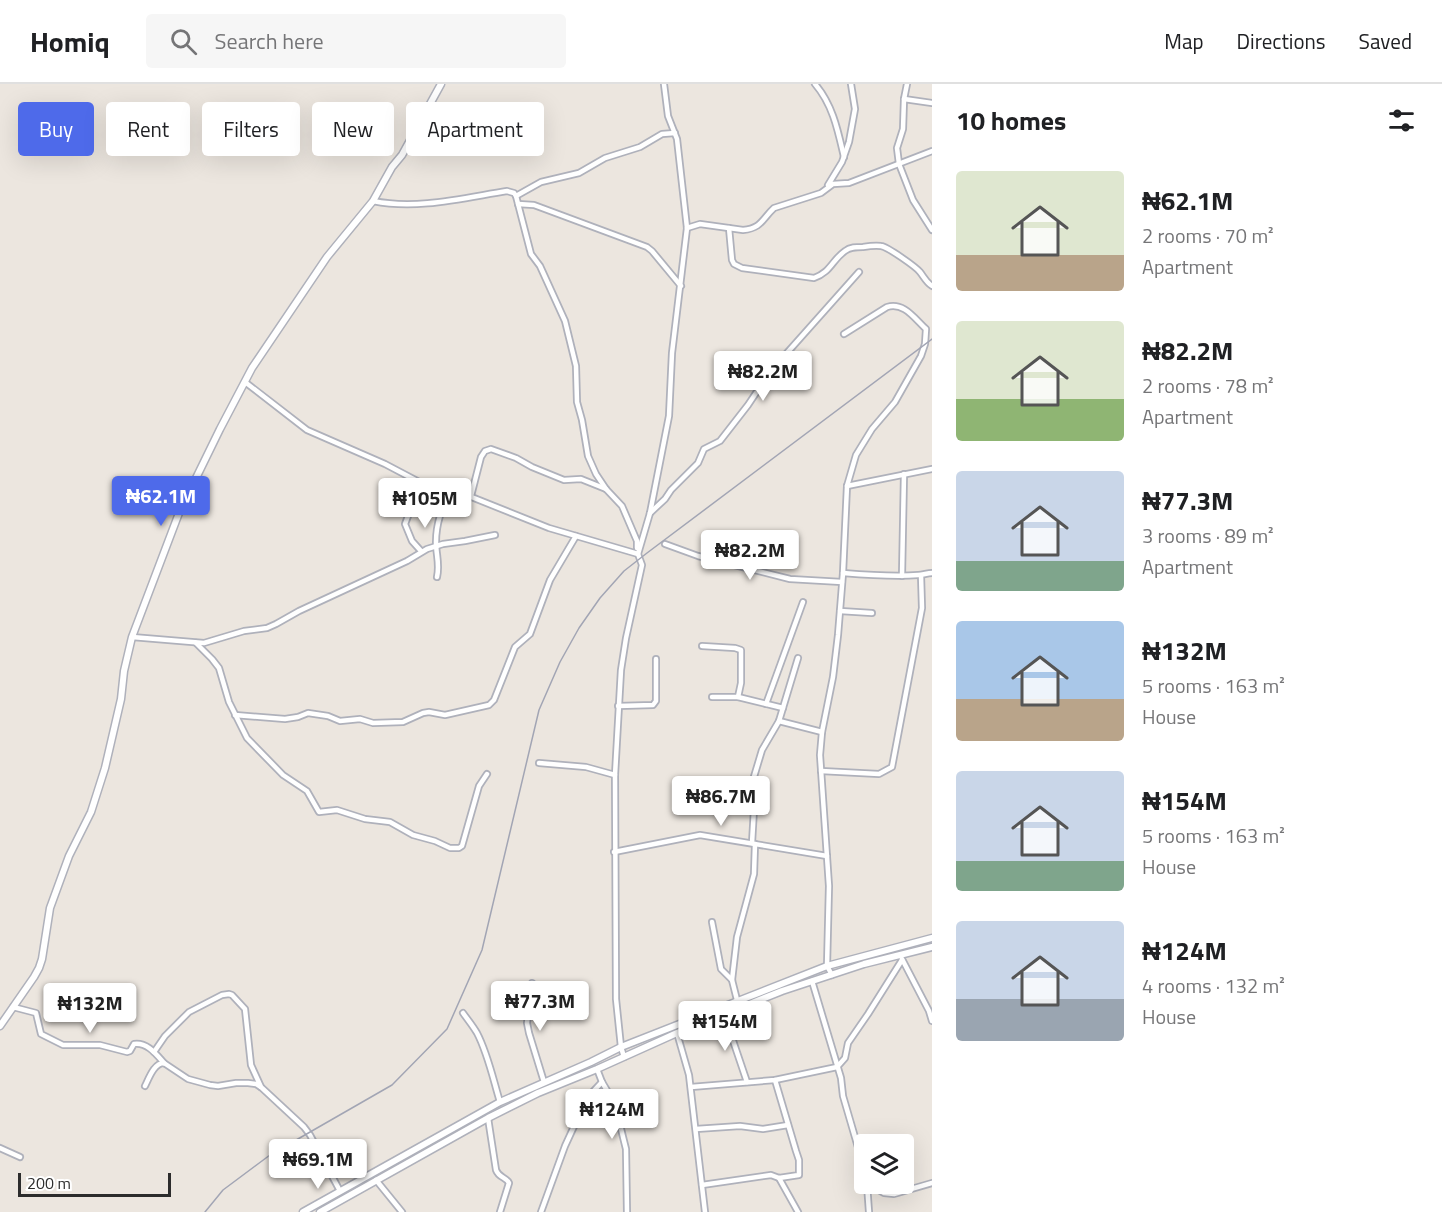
<!DOCTYPE html>
<meta charset="utf-8">
<style>
:root{--surface:#fff;--page:#f6f6f6;--text:#202124;--muted:#757577;--line:#e0e0e0;--accent:#4e6aea}
body{margin:0;font-family:"Titillium Web",sans-serif;background:var(--page);color:var(--text);height:100vh;display:flex;flex-direction:column;font-size:22px;white-space:nowrap}
*{box-sizing:border-box;margin:0}
p{font-size:20px;color:var(--muted)}
.icon{flex:none;width:33px;height:33px;fill:none;stroke:currentColor;stroke-width:2;stroke-linecap:round;stroke-linejoin:round}
.map{position:relative;flex:1;overflow:hidden}
.sheet{display:flex;flex-direction:column;background:var(--surface);width:510px}
.sheet>*{flex:none}
.guide{position:absolute;left:18px;top:18px;width:570px;height:54px;display:flex;gap:12px}
.tools{position:absolute;left:854px;top:1050px;display:grid;gap:12px}
.tools a{display:grid;place-items:center;width:60px;height:60px;border-radius:6px;background:var(--surface);box-shadow:0 6px 24px #0002;font-size:30px}
.scale{position:absolute;left:18px;bottom:15px;width:153px;box-sizing:border-box;padding-left:6px;border:3px solid #2c2c2c;border-top:0;font-size:16px;line-height:21px;white-space:nowrap;color:#2c2c2c;-webkit-text-stroke:4px #fff;paint-order:stroke}
.price{position:absolute;translate:-50% -51px;padding:0 14px;border-radius:6px;background:#fff;color:#222;font-size:20px;line-height:39px;filter:drop-shadow(0 2px 3px #0008)}
.price::after{content:'';position:absolute;left:50%;top:36px;width:18px;height:14px;margin-left:-9px;background:inherit;clip-path:polygon(0 0,100% 0,50% 100%)}
.price.active{background:var(--accent);color:#fff}
ul{padding:0;list-style:none}
li{display:flex;align-items:center;gap:18px;height:150px;padding:0 24px}
li span{display:grid;place-items:center;flex:none;width:168px;height:120px;border-radius:6px;color:#555}
li>.icon{margin-inline-start:auto}
span .icon{width:72px;height:72px;fill:#fffc;stroke-width:1}
li b{font-size:26px}
h2{display:flex;justify-content:space-between;align-items:center;height:72px;padding:0 24px;font-size:26px}
.tag{padding:0 21px;border-radius:6px;background:var(--surface);box-shadow:0 6px 24px #0002;font-size:21px;line-height:54px}
.tag.active{background:var(--accent);color:#fff}
header{display:flex;align-items:center;gap:36px;box-sizing:border-box;height:84px;padding:0 30px;background:var(--surface);border-bottom:2px solid var(--line)}
header strong{font-size:28px}
nav{display:flex;gap:33px;margin-inline-start:auto;font-size:21px}
.search{width:420px;height:54px;background:var(--page);display:flex;align-items:center;gap:15px;box-sizing:border-box;padding:0 21px;border-radius:6px;color:var(--muted);font-size:22px}
main{display:flex;flex:1;min-height:0}
.map>svg:first-child{display:block}
.lines{fill:none;stroke-linecap:round;stroke-linejoin:round}
.street-casing{stroke:#afb1bb;stroke-width:8}
.secondary-casing{stroke:#afb1bb;stroke-width:9}
.street{stroke:#fff;stroke-width:4.5}
.secondary{stroke:#fff;stroke-width:6}
.rail{stroke:#a2a5b4;stroke-width:1.5}
</style>
<header>
<strong>Homiq</strong>
<div class="search"><svg class="icon" aria-label="search" viewBox="0 0 24 24"><circle cx="10" cy="10" r="6"/><path d="M15 15l6 6"/></svg>Search here</div>
<nav><a>Map</a><a>Directions</a><a>Saved</a></nav>
</header>
<main>
<div class="map">
<svg width="932" height="1128" viewBox="0 0 932 1128">
<rect width="100%" height="100%" fill="#ece6df"/>
<g class="lines">
<!-- street casing -->
<g class="street-casing">
<g id="street">
<path d="M815 0C833 21 838 47 844 73"/>
<polyline points="907,0 904,15 903,45 897,64 899,80 913,116 932,146"/>
<polyline points="904,15 932,19"/>
<polyline points="828,101 842,78 849,58 855,25 851,0"/>
<polyline points="516,112 541,98 579,89 605,74 640,63 662,50 675,49"/>
<path d="M373 117C417 126 463 114 507 107L514 109 516 112 531 170 540 182 565 237 576 282 577 318 582 336 588 372 596 390 606 405 622 422 637 457V464"/>
<polyline points="518,120 534,121 647,163 652,167 681,202"/>
<path d="M687 144 700 140 743 146C762 144 762 135 774 124L821 109 833 100 849 99 932 67"/>
<path d="M729 144 732 176 734 180 742 184 814 194C831 188 832 176 845 167 850 163 856 163 863 163 869 162 875 161 881 162 888 163 916 183 920 188 924 193 926 198 932 202"/>
<polyline points="245,298 307,346 385,380 423,400 464,410 549,444 638,470"/>
<polyline points="847,402 932,385"/>
<polyline points="471,412 481,373 485,367 491,365 516,374 532,383 564,396 581,395 606,405"/>
<polyline points="650,429 665,415 671,406 698,379 704,365 720,357 748,321 770,288 859,188"/>
<polyline points="665,460 698,472 790,495 842,498"/>
<polyline points="421,467 412,457 405,440 411,424 423,400"/>
<path d="M843 489C868 491 893 493 918 491 923 491 927 489 932 489"/>
<polyline points="902,492 904,390"/>
<path d="M437 493C440 480 436 471 436 458 436 439 442 424 450 406"/>
<polyline points="840,527 872,529"/>
<polyline points="132,553 204,559 244,547 267,544 276,540 299,527 407,477 427,465 443,460 465,457 495,451"/>
<polyline points="196,559 212,575 219,584 229,618 247,654 283,691 307,707 319,728 337,726 365,735 390,738 413,751 435,757 450,764 459,764 462,762 479,702 487,690"/>
<polyline points="702,562 735,564 741,566 741,599 738,613"/>
<polyline points="712,613 738,613 783,624"/>
<polyline points="766,620 803,518"/>
<polyline points="618,622 653,621 656,617 656,575"/>
<polyline points="235,631 285,635 298,633 308,629 328,632 340,637 360,635 373,639 403,638 423,629 429,628 445,631 489,621 494,616 515,563 530,550 550,496 576,452"/>
<polyline points="779,637 822,648"/>
<polyline points="539,679 586,683 615,691"/>
<polyline points="821,687 879,690 892,683 922,524 921,491"/>
<polyline points="752,759 754,725 750,706 762,666 779,637 798,574"/>
<polyline points="614,768 700,751 827,772"/>
<polyline points="712,838 721,885 732,896"/>
<polyline points="902,875 929,927 932,937"/>
<path d="M832 891 827 882 829 802 820 671 822 648 833 593 838 551 843 489 847 402 856 371 872 345 895 318 921 272 925 260 926 245C914 234 904 218 887 223L844 250"/>
<polyline points="812,897 841,994 843,1012 864,1084"/>
<polyline points="532,899 527,939 529,949 544,998"/>
<polyline points="737,916 732,896 737,853 754,790 755,760"/>
<path d="M13 923 36 929 41 950 63 961H100L127 968 130 967 134 960C147 958 156 970 164 979"/>
<path d="M463 929C468 936 473 942 477 949 488 970 493 995 500 1018"/>
<polyline points="724,930 747,998"/>
<polyline points="677,949 689,991 705,1128"/>
<polyline points="154,968 165,952 189,928 222,911 229,910 232,911 245,925 251,981 261,1003"/>
<polyline points="624,973 621,963 616,915 615,691 621,586 626,554 642,481 638,470 650,429 669,332 672,269 687,144 677,55 668,32 664,0"/>
<polyline points="597,985 602,998 615,1020 623,1053 626,1065 627,1128"/>
<path d="M145 1002C149 994 154 979 164 979L188 995 210 1001 218 1002 236 999H248L256 1000 262 1004 304 1043 310 1051 340 1107"/>
<polyline points="691,1003 775,996 837,983 845,974 848,959 868,930 902,876"/>
<path d="M488 1034 496 1086C499 1094 506 1093 509 1099L500 1128"/>
<polyline points="696,1045 740,1042 763,1045 788,1041"/>
<polyline points="0,1064 20,1073"/>
<polyline points="779,1094 798,1128"/>
<polyline points="376,1096 402,1128"/>
<polyline points="867,1100 869,1128"/>
<polyline points="868,1100 884,1109 894,1110 932,1099"/>
<polyline points="702,1101 771,1091 779,1094 799,1091 799,1076 796,1067 775,996"/>
<polyline points="541,1128 565,1062 587,1014 602,998"/>
</g>
</g>
<!-- secondary casing -->
<g class="secondary-casing">
<g id="secondary">
<polyline points="0,942 34,893 39,884 42,875 50,824 69,772 91,728 105,684 121,615 124,587 132,553 179,429 220,345 252,284 327,173 373,117 392,83 402,71 441,0"/>
<polyline points="303,1128 500,1018 591,978 621,963 827,882 932,854"/>
<polyline points="320,1128 488,1034 538,1009 597,985 677,949 782,907 864,880 932,863"/>
</g>
</g>
<!-- street -->
<use href="#street" class="street"/>
<!-- secondary -->
<use href="#secondary" class="secondary"/>
<!-- rail -->
<polyline class="rail" points="205,1128 223,1106 270,1071 392,1001 447,945 482,866 539,626 560,578 579,544 600,514 624,487 647,469 932,255"/>
</g>
</svg>
<div class="tools">
<a><svg class="icon" aria-label="layers" viewBox="0 0 24 24"><path d="M12 4l9 5-9 5-9-5zM3 14l9 5 9-5"/></svg></a>
</div>
<div class="scale">200 m</div>
<b class="price" style="left:763px;top:318px">₦82.2M</b>
<b class="price active" style="left:161px;top:443px">₦62.1M</b>
<b class="price" style="left:425px;top:445px">₦105M</b>
<b class="price" style="left:750px;top:497px">₦82.2M</b>
<b class="price" style="left:721px;top:743px">₦86.7M</b>
<b class="price" style="left:540px;top:948px">₦77.3M</b>
<b class="price" style="left:90px;top:950px">₦132M</b>
<b class="price" style="left:725px;top:968px">₦154M</b>
<b class="price" style="left:612px;top:1056px">₦124M</b>
<b class="price" style="left:318px;top:1106px">₦69.1M</b>
<div class="guide">
<a class="tag active">Buy</a>
<a class="tag">Rent</a>
<a class="tag">Filters</a>
<a class="tag">New</a>
<a class="tag">Apartment</a>
</div>
</div>
<section class="sheet">
<h2>10 homes<svg class="icon" aria-label="filters" viewBox="0 0 24 24"><path d="M4 7h16M4 17h16"/><circle cx="9" cy="7" r="2"/><circle cx="15" cy="17" r="2"/></svg></h2>
<ul>
<li><span style="background:linear-gradient(#dfe7d0 70%,#b9a48a 0)"><svg class="icon" aria-label="home" viewBox="0 0 24 24"><path d="M3 11l9-7 9 7M6 9v11h12V9"/></svg></span><div><b>₦62.1M</b><p>2 rooms · 70 m²</p><p>Apartment</p></div></li>
<li><span style="background:linear-gradient(#dfe7d0 65%,#8fb573 0)"><svg class="icon" aria-label="home" viewBox="0 0 24 24"><path d="M3 11l9-7 9 7M6 9v11h12V9"/></svg></span><div><b>₦82.2M</b><p>2 rooms · 78 m²</p><p>Apartment</p></div></li>
<li><span style="background:linear-gradient(#c9d6e8 75%,#7fa58c 0)"><svg class="icon" aria-label="home" viewBox="0 0 24 24"><path d="M3 11l9-7 9 7M6 9v11h12V9"/></svg></span><div><b>₦77.3M</b><p>3 rooms · 89 m²</p><p>Apartment</p></div></li>
<li><span style="background:linear-gradient(#a9c7e8 65%,#b9a48a 0)"><svg class="icon" aria-label="home" viewBox="0 0 24 24"><path d="M3 11l9-7 9 7M6 9v11h12V9"/></svg></span><div><b>₦132M</b><p>5 rooms · 163 m²</p><p>House</p></div></li>
<li><span style="background:linear-gradient(#c9d6e8 75%,#7fa58c 0)"><svg class="icon" aria-label="home" viewBox="0 0 24 24"><path d="M3 11l9-7 9 7M6 9v11h12V9"/></svg></span><div><b>₦154M</b><p>5 rooms · 163 m²</p><p>House</p></div></li>
<li><span style="background:linear-gradient(#c9d6e8 65%,#9aa5b1 0)"><svg class="icon" aria-label="home" viewBox="0 0 24 24"><path d="M3 11l9-7 9 7M6 9v11h12V9"/></svg></span><div><b>₦124M</b><p>4 rooms · 132 m²</p><p>House</p></div></li>
</ul>
</section>
</main>
